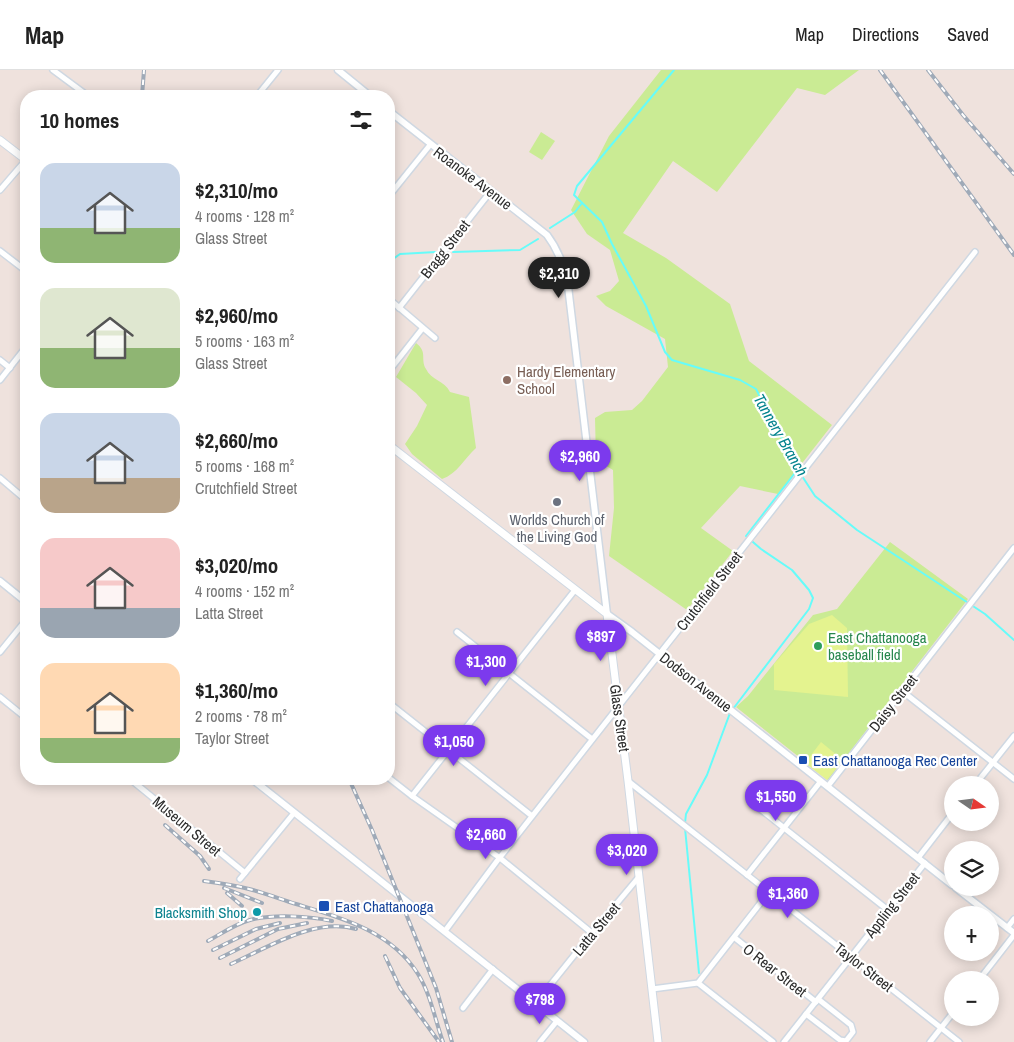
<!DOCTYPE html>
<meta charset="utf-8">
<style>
:root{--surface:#fff;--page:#f2f2f2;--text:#222;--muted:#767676;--line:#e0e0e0;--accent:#7c3aed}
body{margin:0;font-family:"Archivo Narrow",sans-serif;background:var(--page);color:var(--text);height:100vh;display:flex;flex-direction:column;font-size:19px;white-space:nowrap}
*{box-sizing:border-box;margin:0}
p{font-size:16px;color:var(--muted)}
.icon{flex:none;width:28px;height:28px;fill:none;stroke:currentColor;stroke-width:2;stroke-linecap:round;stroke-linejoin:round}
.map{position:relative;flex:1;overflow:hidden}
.details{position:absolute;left:20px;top:20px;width:375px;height:695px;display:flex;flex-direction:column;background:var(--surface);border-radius:20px;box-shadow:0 2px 12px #0003}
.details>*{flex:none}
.needle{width:32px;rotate:104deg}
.controls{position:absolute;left:944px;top:706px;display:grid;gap:10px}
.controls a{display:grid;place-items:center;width:55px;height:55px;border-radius:50%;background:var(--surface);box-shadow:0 2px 12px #0003;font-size:25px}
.price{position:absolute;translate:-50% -42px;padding:0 11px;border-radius:18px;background:var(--accent);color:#fff;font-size:16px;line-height:32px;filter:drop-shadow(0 1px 2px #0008)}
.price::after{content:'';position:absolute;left:50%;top:30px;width:15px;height:11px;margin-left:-8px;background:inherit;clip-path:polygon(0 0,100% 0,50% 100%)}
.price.current{background:#222;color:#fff}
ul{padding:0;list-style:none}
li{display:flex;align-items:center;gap:15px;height:125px;padding:0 20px}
li span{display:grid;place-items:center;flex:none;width:140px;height:100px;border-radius:15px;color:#555}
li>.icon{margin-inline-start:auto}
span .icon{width:60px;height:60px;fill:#fffc;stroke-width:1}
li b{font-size:21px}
h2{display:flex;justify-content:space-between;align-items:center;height:60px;padding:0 20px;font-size:21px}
header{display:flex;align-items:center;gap:30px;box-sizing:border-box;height:70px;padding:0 25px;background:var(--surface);border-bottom:1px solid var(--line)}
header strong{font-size:24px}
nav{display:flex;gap:28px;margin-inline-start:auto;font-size:18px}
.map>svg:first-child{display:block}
.green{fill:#caeb94}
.pitch{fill:#e4f38f}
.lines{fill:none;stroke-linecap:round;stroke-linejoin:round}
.stream{stroke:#66fcfa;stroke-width:2}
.minor-casing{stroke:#cfd8e2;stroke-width:8}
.tertiary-casing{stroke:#cfd8e2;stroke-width:9}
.secondary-casing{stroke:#cfd8e2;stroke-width:9}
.minor{stroke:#fff;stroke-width:5}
.tertiary{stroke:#fff;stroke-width:6}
.secondary{stroke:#fff;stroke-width:7}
.rail-casing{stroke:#9faab8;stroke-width:4}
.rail{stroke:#fff;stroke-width:2;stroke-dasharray:5.5;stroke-linecap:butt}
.education-dot{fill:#8d6e63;stroke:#fff;stroke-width:2}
.worship-dot{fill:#6b7280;stroke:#fff;stroke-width:2}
.leisure-dot{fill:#2e9e5b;stroke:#fff;stroke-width:2}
.transit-dot{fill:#1a4fb4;stroke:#fff;stroke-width:2}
.culture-dot{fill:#0f9aa8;stroke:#fff;stroke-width:2}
.labels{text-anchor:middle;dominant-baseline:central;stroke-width:4.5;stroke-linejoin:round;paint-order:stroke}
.street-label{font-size:15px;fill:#2c2c2c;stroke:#fff}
.education-label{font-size:15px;fill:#785e54;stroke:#fff;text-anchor:start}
.worship-label{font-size:15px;fill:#5b616d;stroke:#fff}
.leisure-label{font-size:15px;fill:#27864d;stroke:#fff;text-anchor:start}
.transit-label{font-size:15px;fill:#164399;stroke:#fff;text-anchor:start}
.culture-label{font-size:15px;fill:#0d838f;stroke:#fff;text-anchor:end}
.water-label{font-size:16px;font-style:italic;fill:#03838d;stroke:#fff}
</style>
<header>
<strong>Map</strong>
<nav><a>Map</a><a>Directions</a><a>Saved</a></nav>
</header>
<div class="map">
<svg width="1014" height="972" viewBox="0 0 1014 972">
<rect width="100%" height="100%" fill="#efe2dd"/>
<!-- green -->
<g class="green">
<polygon points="661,0 859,0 825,25 797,18 717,122 673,91 623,163 666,188 730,234 749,291 832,355 778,424 740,416 701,458 733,481 687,540 609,486 614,438 613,400 596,390 595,348 605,342 632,340 642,331 668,297 665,269 606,236 596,226 610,221 619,211 610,180 587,164 571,140 609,66"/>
<polygon points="541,62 555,71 542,90 529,82"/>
<path d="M416 273C428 282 420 289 426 299 431 310 445 311 450 322L469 327 476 378C464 389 457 404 442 409L412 384 405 374 417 356 427 335 416 323 396 307Z"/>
<polygon points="890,472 968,529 828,710 736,637 748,626 813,545 837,539"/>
</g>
<!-- pitch -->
<g class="pitch">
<polygon points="832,545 847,558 848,627 774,620 774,594 809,554"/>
<polygon points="821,672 843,690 827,710 805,693"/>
</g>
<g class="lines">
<!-- stream -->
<g class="stream">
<polyline points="674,0 577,116 574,125 602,152 612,174 646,236 665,282 672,290 740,310 756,319 800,403 815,426 857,460 985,544 1014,570"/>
<polyline points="550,158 575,142 582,133"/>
<polyline points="453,182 520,180 538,169"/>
<polyline points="389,192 400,184 436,182"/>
<polyline points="733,639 809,539 813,528 809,520 792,500 761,479 746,466 798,399"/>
<polyline points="685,753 686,744 707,705 730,643"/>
<polyline points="685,758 699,903"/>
</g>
<!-- minor casing -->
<g class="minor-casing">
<g id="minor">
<polyline points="53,0 88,26"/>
<polyline points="257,26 278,0"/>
<polyline points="0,120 26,90"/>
<polyline points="389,126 430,75"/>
<polyline points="0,181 26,201"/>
<polyline points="389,229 435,268"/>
<polyline points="399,238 491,121"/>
<polyline points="0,290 10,298"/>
<polyline points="389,301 422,259"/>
<polyline points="0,310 26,277"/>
<polyline points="0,408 26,430"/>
<polyline points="457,562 592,669"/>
<polyline points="0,582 26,550"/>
<polyline points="902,621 1014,709"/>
<polyline points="0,627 26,648"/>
<polyline points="389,633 532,746"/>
<polyline points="389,708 412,726 500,788 592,863"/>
<polyline points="130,709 245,803"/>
<polyline points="628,711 959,972"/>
<polyline points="975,715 1014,666"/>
<polyline points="828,716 1014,478"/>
<polyline points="412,726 575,520"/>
<polyline points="750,731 888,840"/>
<polyline points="918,788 952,744"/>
<polyline points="747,805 821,711"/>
<polyline points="240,809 294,743"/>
<polyline points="1007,858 1014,849"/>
<polyline points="445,861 497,791 975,182"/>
<polyline points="735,868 816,932"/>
<polyline points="979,910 1014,865"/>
<polyline points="698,913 773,972"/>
<polyline points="652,919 698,913 769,822"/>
<polyline points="535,934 592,863 638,808"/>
<polyline points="463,938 493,899"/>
<polyline points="806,944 840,970 846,971 853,962 851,955 818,929"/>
<polyline points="540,972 557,951"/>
<polyline points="784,972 925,793"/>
<polyline points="930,972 952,944"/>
</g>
</g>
<!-- tertiary casing -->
<g class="tertiary-casing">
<g id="tertiary">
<polyline points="338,0 370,26"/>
<path d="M389 41 547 165C559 181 564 197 568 216L607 544 632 562 952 815"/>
<polyline points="0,511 26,532"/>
<polyline points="252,709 584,972"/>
<polyline points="956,818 1014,863"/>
</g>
</g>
<!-- secondary casing -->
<g class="secondary-casing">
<g id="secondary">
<polyline points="0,70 26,90"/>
<polyline points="389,375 607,544 628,711 658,972"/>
</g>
</g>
<!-- minor -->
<use href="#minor" class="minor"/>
<!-- tertiary -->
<use href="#tertiary" class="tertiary"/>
<!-- secondary -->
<use href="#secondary" class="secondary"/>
<!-- rail casing -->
<g class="rail-casing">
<g id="rail">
<polyline points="880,0 1014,185"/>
<polyline points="928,0 963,45 1014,104"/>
<polyline points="142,26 144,0"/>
<polyline points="349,709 372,760 436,918 452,972"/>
<polyline points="165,755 200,786 209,799"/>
<path d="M204 811C219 813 234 815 249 819 265 823 280 829 296 834 342 848 391 861 418 904 431 925 435 950 443 972"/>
<polyline points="224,818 262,833"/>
<polyline points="227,823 242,836"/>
<path d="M208 871C221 864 235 854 250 850 273 844 309 846 332 851"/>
<polyline points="213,880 256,859 280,853"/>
<polyline points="385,886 400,918 439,972"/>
<polyline points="220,888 278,859 307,853"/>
<path d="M231 894C267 878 315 847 356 859"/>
</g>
</g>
<!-- rail -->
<use href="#rail" class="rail"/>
</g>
<!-- markers -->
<circle class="education-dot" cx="507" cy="310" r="5"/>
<circle class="worship-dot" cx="557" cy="432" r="5"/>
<circle class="leisure-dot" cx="818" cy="576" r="5"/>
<g class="transit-dot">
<rect x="798" y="685" width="10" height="10" rx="2.5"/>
<rect x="318" y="830" width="12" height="12" rx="2.5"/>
</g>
<circle class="culture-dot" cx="257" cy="842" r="5"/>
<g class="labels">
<!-- street labels -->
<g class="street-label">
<text transform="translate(473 108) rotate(37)">Roanoke Avenue</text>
<text transform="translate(445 179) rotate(-52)">Bragg Street</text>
<text transform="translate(709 521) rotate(-52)">Crutchfield Street</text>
<text transform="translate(696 612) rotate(38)">Dodson Avenue</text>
<text transform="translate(893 633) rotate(-52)">Daisy Street</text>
<text transform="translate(620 648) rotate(82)">Glass Street</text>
<text transform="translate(187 756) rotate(40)">Museum Street</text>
<text transform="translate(892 835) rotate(-52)">Appling Street</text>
<text transform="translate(596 859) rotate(-50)">Latta Street</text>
<text transform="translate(864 897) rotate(38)">Taylor Street</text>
<text transform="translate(775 900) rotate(38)">O Rear Street</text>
</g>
<!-- education labels -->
<g class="education-label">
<text x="517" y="301">Hardy Elementary<tspan x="517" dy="17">School</tspan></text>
</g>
<!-- worship labels -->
<g class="worship-label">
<text x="557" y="449">Worlds Church of<tspan x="557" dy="17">the Living God</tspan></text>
</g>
<!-- leisure labels -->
<g class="leisure-label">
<text x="828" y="567">East Chattanooga<tspan x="828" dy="17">baseball field</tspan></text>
</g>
<!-- transit labels -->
<g class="transit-label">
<text x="813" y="690">East Chattanooga Rec Center</text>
<text x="335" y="836">East Chattanooga</text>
</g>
<!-- culture labels -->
<g class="culture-label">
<text x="247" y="842">Blacksmith Shop</text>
</g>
<!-- water labels -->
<g class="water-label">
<text transform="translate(781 365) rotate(60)">Tannery Branch</text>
</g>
</g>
</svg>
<div class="controls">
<a><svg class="needle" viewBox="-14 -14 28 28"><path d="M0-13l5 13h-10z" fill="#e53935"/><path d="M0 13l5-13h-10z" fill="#767676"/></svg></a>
<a><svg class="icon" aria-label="layers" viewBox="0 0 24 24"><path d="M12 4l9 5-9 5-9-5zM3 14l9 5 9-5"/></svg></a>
<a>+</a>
<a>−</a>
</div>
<b class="price current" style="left:559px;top:229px">$2,310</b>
<b class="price" style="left:580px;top:412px">$2,960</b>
<b class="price" style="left:601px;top:592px">$897</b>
<b class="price" style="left:486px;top:617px">$1,300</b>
<b class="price" style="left:454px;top:697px">$1,050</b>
<b class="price" style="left:776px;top:752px">$1,550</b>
<b class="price" style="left:486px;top:790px">$2,660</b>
<b class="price" style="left:627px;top:806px">$3,020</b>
<b class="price" style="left:788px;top:849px">$1,360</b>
<b class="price" style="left:540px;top:955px">$798</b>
<section class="details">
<h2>10 homes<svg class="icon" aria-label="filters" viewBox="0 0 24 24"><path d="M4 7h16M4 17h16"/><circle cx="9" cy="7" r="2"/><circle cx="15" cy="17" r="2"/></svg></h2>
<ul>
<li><span style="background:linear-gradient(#c9d6e8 65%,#8fb573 0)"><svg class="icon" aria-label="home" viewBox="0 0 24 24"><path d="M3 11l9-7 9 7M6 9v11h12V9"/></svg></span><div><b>$2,310/mo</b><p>4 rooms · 128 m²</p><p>Glass Street</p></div></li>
<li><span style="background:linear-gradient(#dfe7d0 60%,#8fb573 0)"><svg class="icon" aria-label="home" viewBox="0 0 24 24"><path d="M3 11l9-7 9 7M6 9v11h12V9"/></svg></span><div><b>$2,960/mo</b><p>5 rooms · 163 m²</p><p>Glass Street</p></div></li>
<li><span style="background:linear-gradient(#c9d6e8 65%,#b9a48a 0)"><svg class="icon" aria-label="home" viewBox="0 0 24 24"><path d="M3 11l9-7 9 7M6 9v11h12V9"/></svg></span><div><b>$2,660/mo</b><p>5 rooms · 168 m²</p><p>Crutchfield Street</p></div></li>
<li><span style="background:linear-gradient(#f6c9c9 70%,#9aa5b1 0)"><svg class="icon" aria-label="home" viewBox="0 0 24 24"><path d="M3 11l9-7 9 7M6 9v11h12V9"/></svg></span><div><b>$3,020/mo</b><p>4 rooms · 152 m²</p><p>Latta Street</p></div></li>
<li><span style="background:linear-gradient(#ffd9b3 75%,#8fb573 0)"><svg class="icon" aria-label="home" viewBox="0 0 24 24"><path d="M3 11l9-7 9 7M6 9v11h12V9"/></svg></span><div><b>$1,360/mo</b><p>2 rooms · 78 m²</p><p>Taylor Street</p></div></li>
</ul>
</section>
</div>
